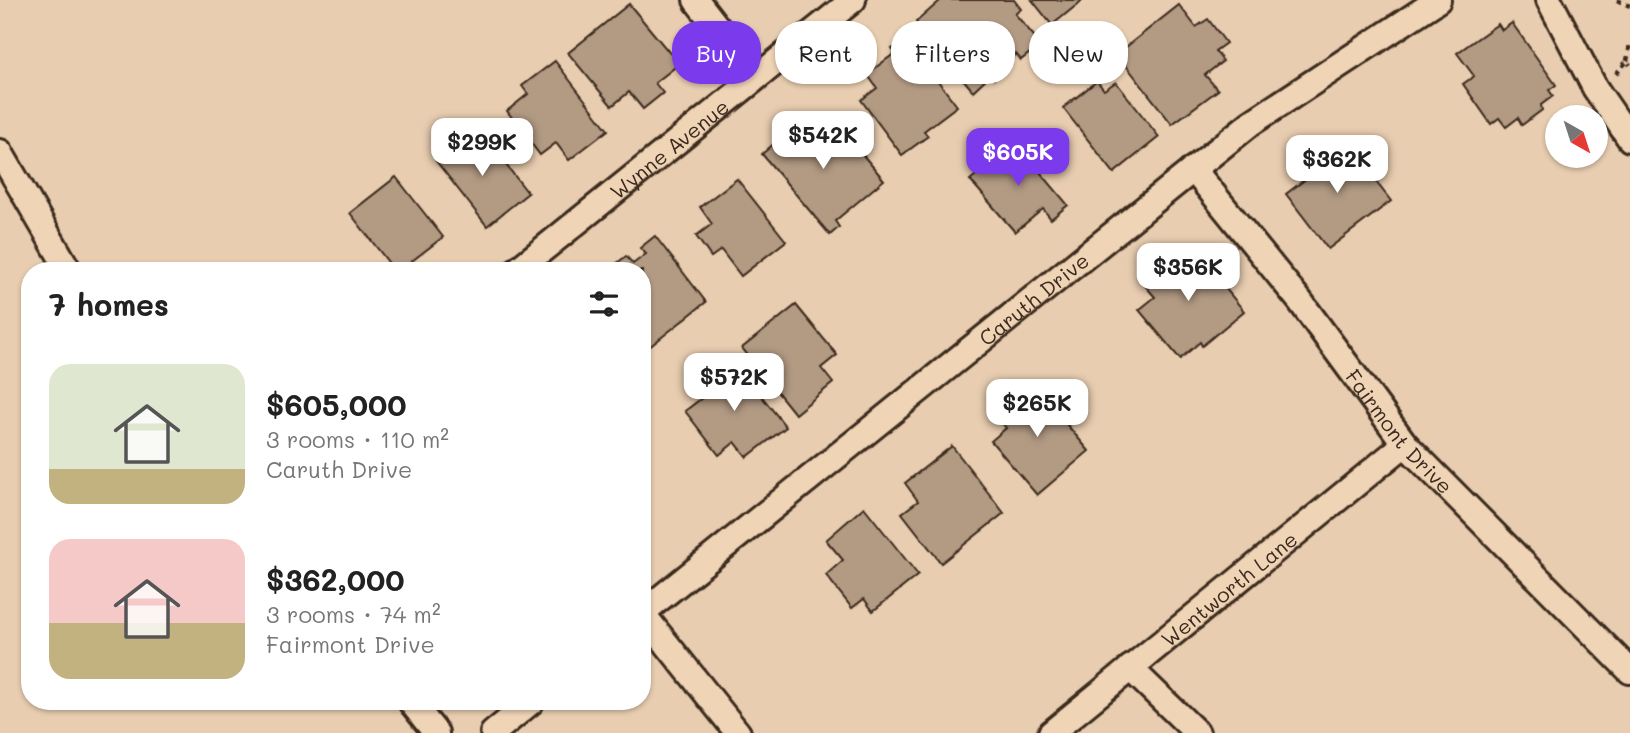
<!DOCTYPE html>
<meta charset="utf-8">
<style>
:root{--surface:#fff;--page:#f6f6f6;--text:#222;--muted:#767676;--accent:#7c3aed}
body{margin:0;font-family:Mali,sans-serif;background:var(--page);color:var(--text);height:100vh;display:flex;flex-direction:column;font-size:26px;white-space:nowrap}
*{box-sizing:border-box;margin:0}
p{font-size:23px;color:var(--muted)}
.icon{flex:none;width:38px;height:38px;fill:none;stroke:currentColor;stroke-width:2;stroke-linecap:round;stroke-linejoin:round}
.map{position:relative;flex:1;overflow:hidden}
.side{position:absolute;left:21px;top:262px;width:630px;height:448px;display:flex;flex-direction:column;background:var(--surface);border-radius:28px;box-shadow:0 2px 5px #0004}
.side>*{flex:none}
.banner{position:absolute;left:672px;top:21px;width:665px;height:63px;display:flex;gap:14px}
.needle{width:46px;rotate:141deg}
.controls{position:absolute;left:1545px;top:105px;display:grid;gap:14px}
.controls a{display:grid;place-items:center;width:63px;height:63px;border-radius:50%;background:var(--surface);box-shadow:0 2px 5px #0004;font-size:35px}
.price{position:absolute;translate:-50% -60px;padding:0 16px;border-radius:14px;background:#fff;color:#222;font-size:23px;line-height:46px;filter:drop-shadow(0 2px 4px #0008)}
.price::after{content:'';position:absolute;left:50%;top:42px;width:21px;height:16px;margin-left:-10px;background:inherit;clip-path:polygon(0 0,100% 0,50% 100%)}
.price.on{background:var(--accent);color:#fff}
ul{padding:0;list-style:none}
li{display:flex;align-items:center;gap:21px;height:175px;padding:0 28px}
li span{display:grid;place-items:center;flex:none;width:196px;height:140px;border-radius:21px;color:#555}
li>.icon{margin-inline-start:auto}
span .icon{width:84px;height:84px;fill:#fffc;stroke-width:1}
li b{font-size:30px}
h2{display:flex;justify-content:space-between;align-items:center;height:84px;padding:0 28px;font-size:30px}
.tag{padding:0 24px;border-radius:28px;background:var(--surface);box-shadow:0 2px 5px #0004;font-size:24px;line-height:63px}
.tag.on{background:var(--accent);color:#fff}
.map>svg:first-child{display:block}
.building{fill:#b29a83;stroke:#3b2a1e;stroke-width:2}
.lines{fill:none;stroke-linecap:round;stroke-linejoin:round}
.minor-casing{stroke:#3b2a1e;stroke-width:30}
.path{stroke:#3b2a1e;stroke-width:4.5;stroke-dasharray:5 5;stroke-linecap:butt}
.minor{stroke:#efd4b6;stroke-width:24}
.labels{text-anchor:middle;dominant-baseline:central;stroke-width:6;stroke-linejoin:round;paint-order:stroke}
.street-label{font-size:21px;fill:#3b2a1e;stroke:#efd4b6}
</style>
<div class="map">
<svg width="1630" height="733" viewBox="0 0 1630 733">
<rect width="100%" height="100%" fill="#e8cdb0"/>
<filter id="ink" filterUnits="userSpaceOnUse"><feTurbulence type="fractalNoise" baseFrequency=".0143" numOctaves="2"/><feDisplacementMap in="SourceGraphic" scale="14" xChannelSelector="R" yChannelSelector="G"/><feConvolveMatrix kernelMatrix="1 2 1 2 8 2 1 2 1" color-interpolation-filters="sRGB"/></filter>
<g filter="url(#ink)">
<!-- building -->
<g class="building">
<polygon points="941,0 1014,0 1021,9 1015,14 1041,44 1021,60 1016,54 994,79 990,75 973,91 951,65 971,48 954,28 935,44 916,22"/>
<polygon points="1032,0 1083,0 1052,25"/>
<polygon points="629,4 679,64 655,83 663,93 643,109 629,92 612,106 568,53"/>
<polygon points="1179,5 1196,27 1208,19 1226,43 1215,51 1223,61 1205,75 1218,90 1172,124 1117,54"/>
<polygon points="1512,23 1556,85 1549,90 1553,96 1541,105 1542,110 1522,125 1518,118 1506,127 1499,118 1491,124 1463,84 1474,76 1457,53 1498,24 1502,30"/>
<polygon points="906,39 957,106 924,131 928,136 902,155 861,100 877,88 867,74 895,53 892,49"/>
<polygon points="555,61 608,130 569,160 556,143 540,155 507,111 528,94 522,86"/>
<polygon points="1097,81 1104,90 1116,82 1159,137 1114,173 1063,108"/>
<polygon points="806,116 822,135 836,123 884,180 835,221 839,227 830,235 762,154"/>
<polygon points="468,135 477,145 485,138 528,193 487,226 436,161"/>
<polygon points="1328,140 1345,163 1355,155 1391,201 1328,249 1286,194 1316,171 1305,158"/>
<polygon points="1015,142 1068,205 1051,219 1043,209 1015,232 970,180"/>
<polygon points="396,177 443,237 399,271 395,271 350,213"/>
<polygon points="737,179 786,241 741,276 721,250 711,257 696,236 712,224 700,207"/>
<polygon points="655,236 706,302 643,352 642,271 607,271 626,256 633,264 646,254 640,248"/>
<polygon points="1191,246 1244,311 1202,346 1200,342 1180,359 1139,310 1155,297 1140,280 1164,261 1168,265"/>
<polygon points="796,305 837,355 821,368 833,383 795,414 742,348"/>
<polygon points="733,360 786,427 747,457 735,442 719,455 685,411 707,394 700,385"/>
<polygon points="1031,382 1089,451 1037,495 991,441 1006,428 994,413"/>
<polygon points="952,446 1004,513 941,563 902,513 918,501 905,483"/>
<polygon points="864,507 918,575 873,611 864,599 852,608 826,575 843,560 826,540"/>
</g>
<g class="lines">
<!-- minor casing -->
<g class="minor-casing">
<g id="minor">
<polyline points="696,0 756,77"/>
<polyline points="1549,0 1595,88 1630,139"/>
<polyline points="0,152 69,271"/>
<path id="s1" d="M1193 169 1300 301 1405 444 1630 671"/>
<path id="s2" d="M516 271 853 0"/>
<path id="s3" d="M642 613 1251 123 1438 0"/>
<polyline points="642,613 738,733"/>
<polyline points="1130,668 1197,733"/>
<polyline points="411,702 436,733"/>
<polyline points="493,733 531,702"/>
<path id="s4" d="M1051 733 1405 444"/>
</g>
</g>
<!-- path -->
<g class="path">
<polyline points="1617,0 1630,6"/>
<polyline points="1627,61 1630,44"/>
<polyline points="1616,74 1627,61 1630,65"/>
</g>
<!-- minor -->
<use href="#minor" class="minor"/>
</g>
</g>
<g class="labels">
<!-- street labels -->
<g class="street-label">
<text stroke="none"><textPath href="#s2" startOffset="196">Wynne Avenue</textPath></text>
<text stroke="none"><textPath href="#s3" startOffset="502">Caruth Drive</textPath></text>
<text stroke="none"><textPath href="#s1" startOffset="334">Fairmont Drive</textPath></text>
<text stroke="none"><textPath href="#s4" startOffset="229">Wentworth Lane</textPath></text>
</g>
</g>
</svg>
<div class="controls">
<a><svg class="needle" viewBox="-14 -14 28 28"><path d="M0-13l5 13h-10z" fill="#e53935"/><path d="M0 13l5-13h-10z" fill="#767676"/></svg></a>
</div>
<b class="price" style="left:823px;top:171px">$542K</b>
<b class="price" style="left:482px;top:178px">$299K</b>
<b class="price on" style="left:1018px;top:188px">$605K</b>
<b class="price" style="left:1337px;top:195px">$362K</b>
<b class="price" style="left:1188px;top:303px">$356K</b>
<b class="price" style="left:734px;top:413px">$572K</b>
<b class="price" style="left:1037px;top:439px">$265K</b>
<div class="banner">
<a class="tag on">Buy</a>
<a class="tag">Rent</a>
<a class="tag">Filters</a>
<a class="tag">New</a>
</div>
<section class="side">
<h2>7 homes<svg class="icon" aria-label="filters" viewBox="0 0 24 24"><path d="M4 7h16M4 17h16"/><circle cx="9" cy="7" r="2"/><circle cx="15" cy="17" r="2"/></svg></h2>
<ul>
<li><span style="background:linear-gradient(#dfe7d0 75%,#c2b280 0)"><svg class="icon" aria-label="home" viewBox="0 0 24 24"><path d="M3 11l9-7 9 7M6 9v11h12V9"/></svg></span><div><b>$605,000</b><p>3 rooms · 110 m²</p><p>Caruth Drive</p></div></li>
<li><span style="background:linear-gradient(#f6c9c9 60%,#c2b280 0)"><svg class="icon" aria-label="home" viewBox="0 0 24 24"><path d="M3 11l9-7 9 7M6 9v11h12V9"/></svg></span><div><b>$362,000</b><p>3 rooms · 74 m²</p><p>Fairmont Drive</p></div></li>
</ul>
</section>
</div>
